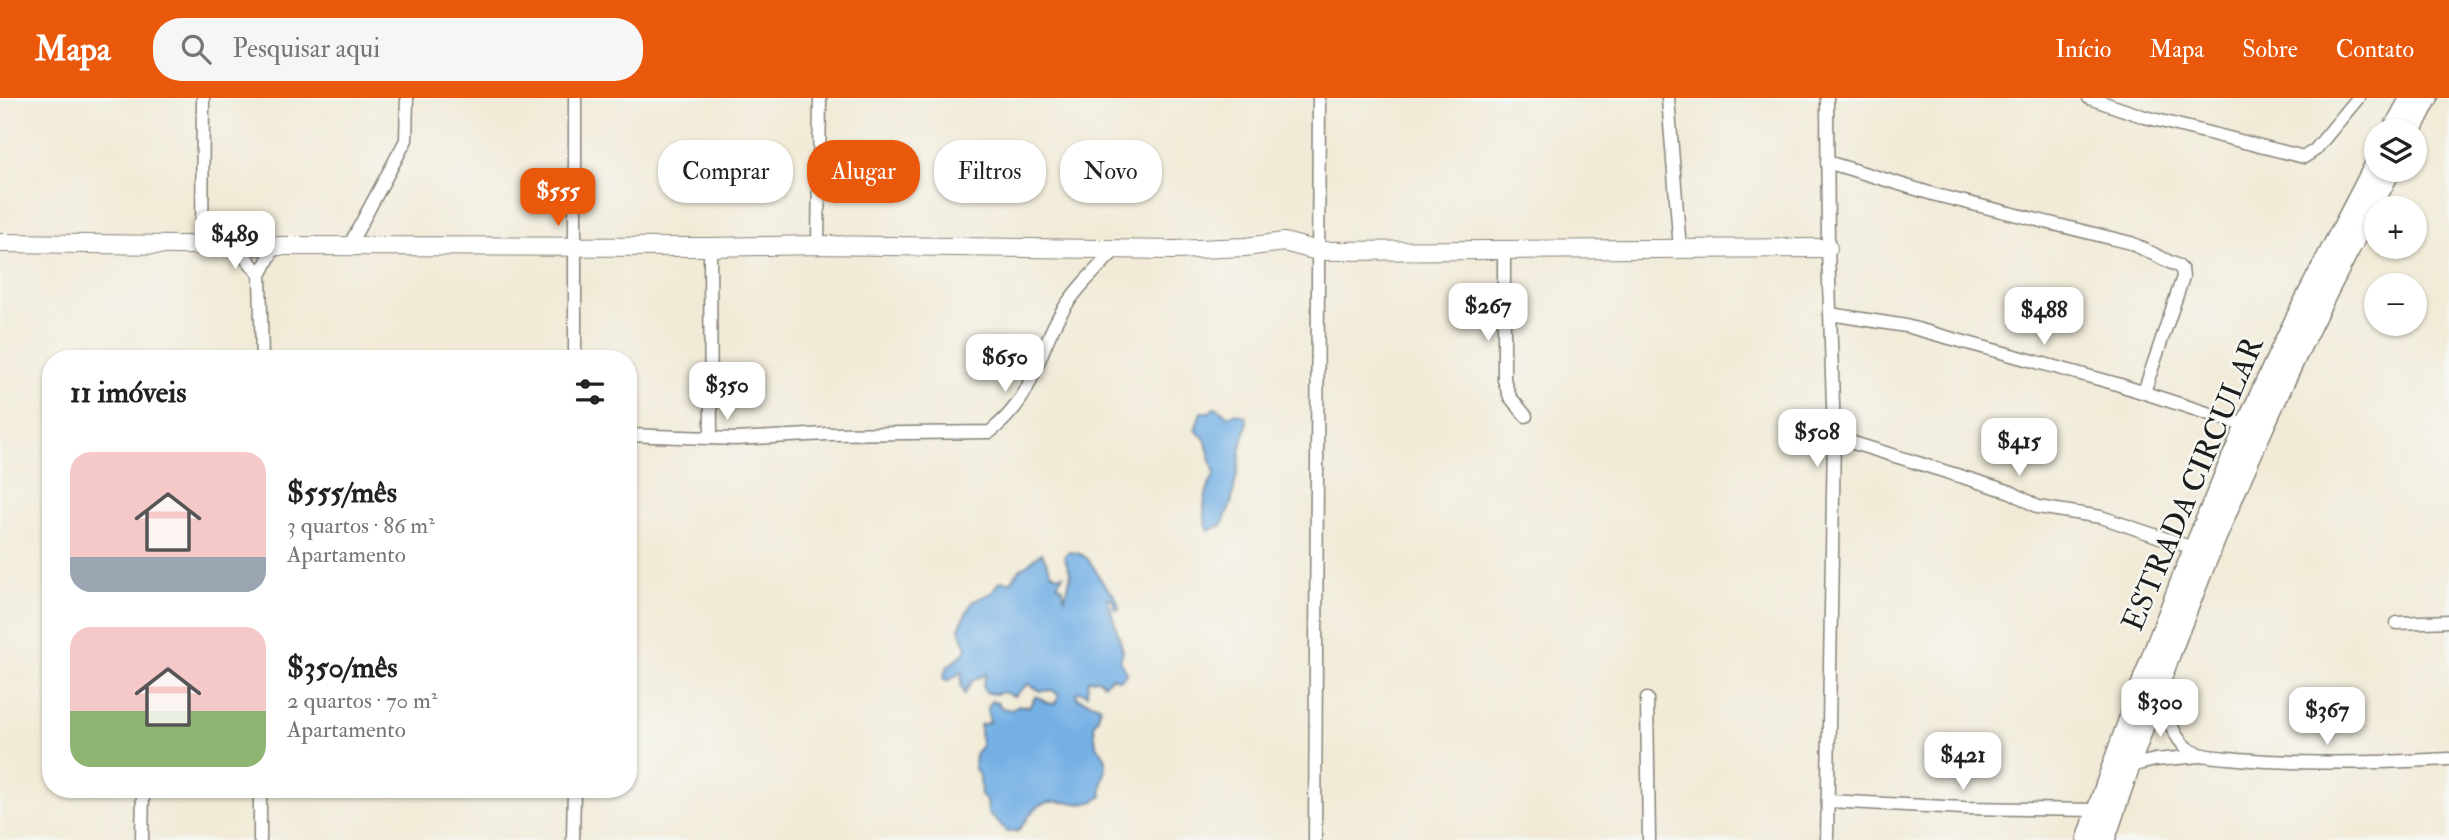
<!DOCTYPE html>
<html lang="pt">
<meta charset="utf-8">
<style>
:root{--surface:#fff;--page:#f6f6f6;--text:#222;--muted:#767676;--accent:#ea580c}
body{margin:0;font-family:"IM FELL Double Pica",serif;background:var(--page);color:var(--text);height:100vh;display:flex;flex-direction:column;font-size:26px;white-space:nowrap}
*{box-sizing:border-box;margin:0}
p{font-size:23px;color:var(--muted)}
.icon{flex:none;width:38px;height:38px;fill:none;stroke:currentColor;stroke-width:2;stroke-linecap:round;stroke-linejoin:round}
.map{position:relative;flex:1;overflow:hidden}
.side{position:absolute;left:42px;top:252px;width:595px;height:448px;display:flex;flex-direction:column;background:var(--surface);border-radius:28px;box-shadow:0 2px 5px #0004}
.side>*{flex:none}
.hud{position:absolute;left:658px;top:42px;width:665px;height:63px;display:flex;gap:14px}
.fabs{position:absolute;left:2364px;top:21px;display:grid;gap:14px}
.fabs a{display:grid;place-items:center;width:63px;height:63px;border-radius:50%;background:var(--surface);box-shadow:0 2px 5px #0004;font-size:35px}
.price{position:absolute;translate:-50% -60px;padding:0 16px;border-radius:14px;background:#fff;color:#222;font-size:23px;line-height:46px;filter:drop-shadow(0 2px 4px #0008)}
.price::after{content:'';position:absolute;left:50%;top:42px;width:21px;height:16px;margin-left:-10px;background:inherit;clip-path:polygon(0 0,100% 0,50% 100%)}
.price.selected{background:var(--accent);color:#fff}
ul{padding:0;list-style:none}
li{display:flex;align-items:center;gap:21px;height:175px;padding:0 28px}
li span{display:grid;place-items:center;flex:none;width:196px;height:140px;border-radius:21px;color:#555}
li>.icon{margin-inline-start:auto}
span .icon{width:84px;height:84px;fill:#fffc;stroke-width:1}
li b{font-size:30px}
h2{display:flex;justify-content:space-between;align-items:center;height:84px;padding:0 28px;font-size:30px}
.pill{padding:0 24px;border-radius:28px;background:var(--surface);box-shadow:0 2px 5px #0004;font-size:24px;line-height:63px}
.pill.selected{background:var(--accent);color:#fff}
header{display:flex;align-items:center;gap:42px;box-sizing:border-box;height:98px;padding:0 35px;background:var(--accent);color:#fff}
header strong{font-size:33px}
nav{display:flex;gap:38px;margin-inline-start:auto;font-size:24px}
.search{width:490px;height:63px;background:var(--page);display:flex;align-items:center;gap:18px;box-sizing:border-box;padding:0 24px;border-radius:28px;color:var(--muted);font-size:26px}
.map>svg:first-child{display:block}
.water{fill:#74b0e5;stroke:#486680;stroke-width:2}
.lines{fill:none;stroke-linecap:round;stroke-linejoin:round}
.street-casing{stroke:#868379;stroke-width:15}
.secondary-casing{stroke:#868379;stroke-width:20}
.primary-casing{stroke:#868379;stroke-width:22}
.street{stroke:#fff;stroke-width:12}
.secondary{stroke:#fff;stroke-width:18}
.primary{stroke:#fff;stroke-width:19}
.labels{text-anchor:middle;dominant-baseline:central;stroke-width:5;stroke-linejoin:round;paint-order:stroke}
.street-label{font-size:30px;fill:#1c1c1c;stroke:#f6f6f2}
</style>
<header>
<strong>Mapa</strong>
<div class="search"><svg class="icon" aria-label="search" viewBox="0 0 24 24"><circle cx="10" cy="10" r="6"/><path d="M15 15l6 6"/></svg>Pesquisar aqui</div>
<nav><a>Início</a><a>Mapa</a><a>Sobre</a><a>Contato</a></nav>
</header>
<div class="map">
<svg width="2449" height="742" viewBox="0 0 2449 742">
<rect width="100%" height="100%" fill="#f6f6f2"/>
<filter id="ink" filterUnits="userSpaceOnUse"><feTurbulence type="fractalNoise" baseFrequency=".0143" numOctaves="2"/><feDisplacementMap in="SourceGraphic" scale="14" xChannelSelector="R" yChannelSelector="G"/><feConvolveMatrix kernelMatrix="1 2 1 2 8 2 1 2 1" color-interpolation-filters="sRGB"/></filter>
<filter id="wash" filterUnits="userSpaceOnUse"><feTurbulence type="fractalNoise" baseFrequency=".00686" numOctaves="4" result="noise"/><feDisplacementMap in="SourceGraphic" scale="28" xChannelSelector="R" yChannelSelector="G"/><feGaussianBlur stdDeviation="1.57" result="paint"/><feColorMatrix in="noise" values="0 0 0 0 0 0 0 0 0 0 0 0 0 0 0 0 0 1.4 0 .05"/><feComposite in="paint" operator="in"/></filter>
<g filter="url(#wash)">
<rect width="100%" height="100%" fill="#f1ead6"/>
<!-- water -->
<g class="water">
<path d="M1216 309 1228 318 1235 315 1246 318C1250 331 1238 346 1240 360L1231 406 1222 427 1208 433C1201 411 1204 395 1215 376L1205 341 1195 332 1201 314H1209Z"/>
<path d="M1069 454C1088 454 1093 468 1101 482 1109 496 1116 492 1119 511H1114L1113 502 1107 499 1123 553 1120 562 1127 575 1120 582 1112 579 1104 586 1098 581 1088 582 1087 596 1079 593 1076 596 1077 600 1100 608 1098 620 1094 626 1096 648C1117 663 1098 681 1102 698 1082 715 1059 696 1039 708 1031 713 1024 726 1018 733L1006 734 1002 728 988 715 987 704 981 697 980 679 974 669 975 656 981 649 980 627 990 624 987 612 991 603 998 605 1002 610 1012 612 1018 607 1029 609 1036 598 1047 605 1056 606 1059 597 1052 592 1041 593 1028 586 1014 598 1003 594C996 597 991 596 984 593L983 587 986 576 973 582 964 596 961 588 962 574 947 583 943 581 947 569 964 555 967 550 959 530 972 504 991 495 1001 483 1011 484 1020 470C1029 468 1033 459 1042 455L1051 474 1057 478 1063 477 1057 487 1062 489 1065 500 1071 477 1064 458Z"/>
</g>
</g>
<g filter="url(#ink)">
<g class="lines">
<!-- street casing -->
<g class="street-casing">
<g id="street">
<polyline points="1668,0 1680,151"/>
<polyline points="1827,0 1828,150 1834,339 1827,742"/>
<polyline points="2089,0 2145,19 2304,59 2315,52 2358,0"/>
<polyline points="1827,64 1936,97 2131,145 2178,168 2182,172 2183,179 2144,294"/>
<polyline points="202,147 203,0"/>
<polyline points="818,147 820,0"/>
<polyline points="232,148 248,162 260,177"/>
<polyline points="349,148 406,42 407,0"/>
<polyline points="710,149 711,340"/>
<polyline points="1504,153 1504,282 1510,299 1526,318"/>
<polyline points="1830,216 1906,228 2117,286 2247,328"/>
<polyline points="262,261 260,177 275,148"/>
<polyline points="575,261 575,0"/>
<path d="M628 337 736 341 827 336 990 334C1035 298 1033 266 1058 220 1073 193 1095 173 1116 151"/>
<polyline points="1834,339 2011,394 2038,409 2101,419 2193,450"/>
<polyline points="2397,525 2449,523"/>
<path d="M2158 587C2165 606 2170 637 2187 650 2201 660 2222 659 2239 661 2309 667 2379 665 2449 661"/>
<polyline points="1647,601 1649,742"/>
<polyline points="2130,668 2155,662 2201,658"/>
<polyline points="1828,703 1964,710 2097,712"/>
<polyline points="142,742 143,691"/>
<polyline points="260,742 260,691"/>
<polyline points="573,742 574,691"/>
<polyline points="1315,742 1319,0"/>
</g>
</g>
<!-- secondary casing -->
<g class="secondary-casing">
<polyline id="secondary" points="0,145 275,148 710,149 818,147 1175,152 1245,149 1284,144 1318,153 1828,150"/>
</g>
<!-- primary casing -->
<g class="primary-casing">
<g id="primary">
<polyline points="2392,33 2410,0"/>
<polyline points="2411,33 2428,0"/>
<path d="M2087 742C2143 572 2208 405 2284 244 2313 183 2346 124 2376 64"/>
<path d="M2105 742C2160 574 2224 410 2300 251 2328 190 2361 131 2391 72"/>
</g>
</g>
<!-- street -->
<use href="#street" class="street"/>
<!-- secondary -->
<use href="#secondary" class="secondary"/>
<!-- primary -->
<use href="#primary" class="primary"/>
</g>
</g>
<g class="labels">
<!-- street labels -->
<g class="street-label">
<text transform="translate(2193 386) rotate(-67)">ESTRADA CIRCULAR</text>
</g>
</g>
</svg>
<div class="fabs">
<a><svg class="icon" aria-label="layers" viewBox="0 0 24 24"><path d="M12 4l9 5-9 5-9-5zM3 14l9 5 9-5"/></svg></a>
<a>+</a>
<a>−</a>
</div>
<b class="price selected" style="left:558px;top:130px">$555</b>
<b class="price" style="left:235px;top:173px">$489</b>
<b class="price" style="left:1488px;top:245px">$267</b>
<b class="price" style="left:2044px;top:249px">$488</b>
<b class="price" style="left:1005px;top:296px">$650</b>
<b class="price" style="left:727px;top:324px">$350</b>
<b class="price" style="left:1817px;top:371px">$508</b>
<b class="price" style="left:2019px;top:380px">$415</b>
<b class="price" style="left:2160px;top:641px">$300</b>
<b class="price" style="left:2327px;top:649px">$367</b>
<b class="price" style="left:1963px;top:694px">$421</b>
<div class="hud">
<a class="pill">Comprar</a>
<a class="pill selected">Alugar</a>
<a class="pill">Filtros</a>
<a class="pill">Novo</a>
</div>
<section class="side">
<h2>11 imóveis<svg class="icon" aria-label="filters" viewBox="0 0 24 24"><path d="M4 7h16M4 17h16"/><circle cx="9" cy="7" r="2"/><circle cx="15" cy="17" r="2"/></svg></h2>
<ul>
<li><span style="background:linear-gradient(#f6c9c9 75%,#9aa5b1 0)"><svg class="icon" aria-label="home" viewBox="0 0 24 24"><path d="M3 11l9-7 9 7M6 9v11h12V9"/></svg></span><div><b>$555/mês</b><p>3 quartos · 86 m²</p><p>Apartamento</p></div></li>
<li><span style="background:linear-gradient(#f6c9c9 60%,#8fb573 0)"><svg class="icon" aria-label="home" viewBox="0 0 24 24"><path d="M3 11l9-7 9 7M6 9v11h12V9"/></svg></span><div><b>$350/mês</b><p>2 quartos · 70 m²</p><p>Apartamento</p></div></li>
</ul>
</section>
</div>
